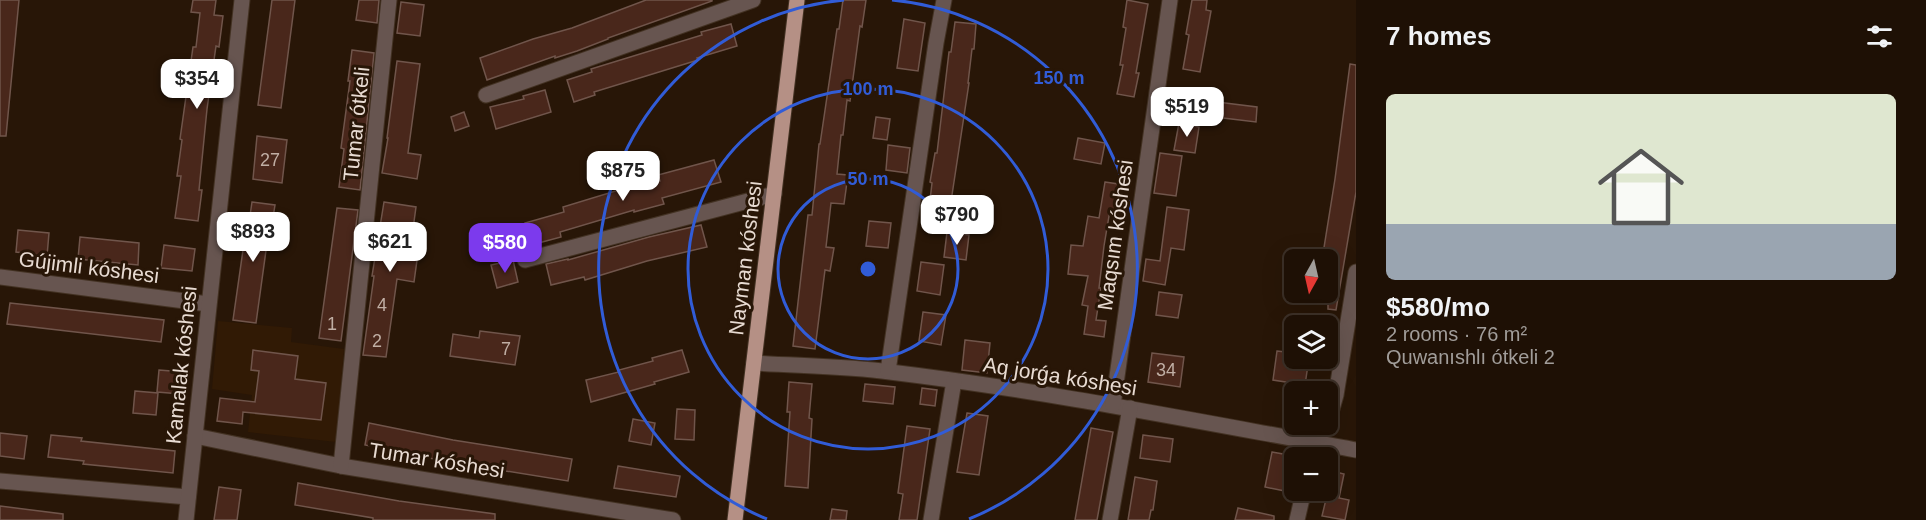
<!DOCTYPE html>
<meta charset="utf-8">
<style>
:root{--surface:#1e1005;--page:#2b1e13;--text:#f1f3f6;--muted:#a19d9a;--line:#3c3027;--accent:#7c3aed}
body{margin:0;font-family:Helvetica,sans-serif;background:var(--page);color:var(--text);height:100vh;display:flex;flex-direction:column;font-size:22px;white-space:nowrap}
*{box-sizing:border-box;margin:0}
p{font-size:20px;color:var(--muted)}
.icon{flex:none;width:33px;height:33px;fill:none;stroke:currentColor;stroke-width:2;stroke-linecap:round;stroke-linejoin:round}
.map{position:relative;flex:1;overflow:hidden}
.drawer{display:flex;flex-direction:column;background:var(--surface);width:570px}
.drawer>*{flex:none}
.needle{width:39px;rotate:188deg}
.tools{position:absolute;left:1284px;top:249px;display:grid;gap:12px}
.tools a{display:grid;place-items:center;width:54px;height:54px;border-radius:9px;background:var(--surface);box-shadow:0 6px 24px #0002,0 0 0 2px var(--line);font-size:30px}
.price{position:absolute;translate:-50% -51px;padding:0 14px;border-radius:12px;background:#fff;color:#222;font-size:20px;line-height:39px;filter:drop-shadow(0 2px 3px #0008)}
.price::after{content:'';position:absolute;left:50%;top:36px;width:18px;height:14px;margin-left:-9px;background:inherit;clip-path:polygon(0 0,100% 0,50% 100%)}
.price.selected{background:var(--accent);color:#fff}
ul{padding:0;list-style:none}
li{display:grid;align-content:center;gap:12px;height:318px;padding:0 30px}
li+li{border-top:2px solid var(--line)}
li span{display:grid;place-items:center;height:186px;border-radius:9px;color:#555}
li>.icon{margin-inline-start:auto}
span .icon{width:108px;height:108px;fill:#fffc;stroke-width:1}
li b{font-size:26px}
h2{display:flex;justify-content:space-between;align-items:center;height:72px;padding:0 30px;font-size:26px}
main{display:flex;flex:1;min-height:0}
.map>svg:first-child{display:block}
.built{fill:#311a05}
.building{fill:#49271b;stroke:#70554b;stroke-width:1.5}
.lines{fill:none;stroke-linecap:round;stroke-linejoin:round}
.minor-casing{stroke:#433223;stroke-width:17}
.major-casing{stroke:#433223;stroke-width:17}
.minor{stroke:#675550;stroke-width:15}
.major{stroke:#b59085;stroke-width:15}
.ring{fill:none;stroke:#315cd7;stroke-width:3}
.labels{text-anchor:middle;dominant-baseline:central;stroke-width:6;stroke-linejoin:round;paint-order:stroke}
.number-label{font-size:18px;fill:#c0aea4}
.street-label{font-size:21px;fill:#e8dbd2;stroke:#281607}
.centre{fill:#315cd7;stroke:#281607;stroke-width:3}
.ring-label{font-size:18px;text-anchor:middle;font-weight:bold;fill:#315cd7;stroke:#281607;stroke-width:6;stroke-linejoin:round;paint-order:stroke}
</style>
<main>
<div class="map">
<svg width="1356" height="520" viewBox="0 0 1356 520">
<rect width="100%" height="100%" fill="#281607"/>
<!-- built -->
<polygon class="built" points="218,321 292,328 291,342 344,349 336,442 248,432 252,395 212,389"/>
<!-- building -->
<g class="building">
<polygon points="0,0 19,0 6,136 0,136"/>
<polygon points="193,0 216,0 214,15 223,16 219,47 216,46 207,109 199,190 202,190 198,221 175,218 181,176 177,176 182,140 180,139 193,47 196,47 200,13 191,12"/>
<polygon points="272,0 295,0 281,108 258,105"/>
<polygon points="359,0 379,0 377,23 356,20"/>
<polygon points="646,0 712,0 712,1 608,38 608,39 577,51 555,58 555,56 487,80 480,58 533,39 572,28"/>
<polygon points="843,0 866,0 862,27 860,26 850,101 847,100 843,135 841,135 837,174 848,175 844,204 831,203 826,247 834,248 830,271 825,270 815,349 793,346 808,215 812,215 819,144 820,144 837,29 839,29"/>
<polygon points="1127,0 1148,4 1136,73 1139,73 1134,97 1117,94 1123,65 1120,65 1126,28 1123,27"/>
<polygon points="1192,0 1207,0 1206,10 1211,11 1200,72 1183,69 1189,35 1186,34"/>
<polygon points="401,2 424,5 420,36 397,33"/>
<polygon points="904,19 925,23 918,71 897,68"/>
<polygon points="955,22 976,24 974,49 972,49 968,83 969,83 952,195 950,220 928,218 932,183 930,182 935,153 937,153 949,52 951,52"/>
<polygon points="731,24 737,46 697,58 698,60 594,92 595,95 574,102 567,80 592,72 591,69 702,35 701,32"/>
<polygon points="352,50 374,53 360,190 339,187 344,149 341,148 350,81 348,81"/>
<polygon points="397,61 420,64 408,153 421,155 417,179 382,173 388,138 387,138"/>
<polygon points="1350,64 1356,65 1356,192 1336,310 1328,309 1328,260 1322,260 1335,179"/>
<polygon points="545,90 551,112 496,129 490,107 524,99 523,96"/>
<polygon points="1217,102 1257,107 1256,122 1215,117"/>
<polygon points="464,112 469,126 455,131 451,117"/>
<polygon points="876,117 890,119 887,140 873,138"/>
<polygon points="1179,123 1199,127 1195,153 1174,150"/>
<polygon points="257,136 287,140 282,183 253,179"/>
<polygon points="1078,138 1105,143 1101,164 1074,159"/>
<polygon points="888,145 910,148 907,173 886,170"/>
<polygon points="1160,153 1182,156 1176,196 1154,193"/>
<polygon points="714,160 721,182 662,198 664,204 634,212 634,210 560,232 561,237 531,245 525,223 564,212 563,207 622,189 622,191 660,181 658,175"/>
<polygon points="1105,182 1125,185 1121,212 1110,210 1104,246 1099,288 1101,288 1096,320 1106,321 1104,337 1084,334 1088,306 1082,305 1088,276 1068,274 1071,245 1083,246 1088,216 1099,218"/>
<polygon points="252,202 275,205 270,236 268,236 256,323 233,320 244,243 246,243"/>
<polygon points="384,202 416,207 410,251 418,253 414,282 397,279 386,357 363,355 374,276 372,276"/>
<polygon points="1167,207 1189,210 1184,250 1171,248 1165,285 1143,281 1146,259 1160,261"/>
<polygon points="337,208 358,210 341,341 319,338"/>
<polygon points="869,221 891,223 888,248 866,246"/>
<polygon points="701,225 707,247 647,261 585,280 584,277 551,285 546,264 568,259 568,260 649,237"/>
<polygon points="18,230 49,233 47,256 16,252"/>
<polygon points="947,232 969,235 966,260 944,257"/>
<polygon points="80,237 139,243 138,265 78,259"/>
<polygon points="164,245 195,249 192,271 161,268"/>
<polygon points="513,260 518,282 497,288 491,265"/>
<polygon points="921,262 944,265 940,295 917,291"/>
<polygon points="1159,292 1182,295 1178,318 1156,315"/>
<polygon points="10,303 164,320 161,342 7,324"/>
<polygon points="923,312 946,315 941,345 919,341"/>
<polygon points="480,331 520,336 515,365 450,356 453,334 479,338"/>
<polygon points="965,340 990,343 987,373 962,370"/>
<polygon points="253,350 298,356 295,379 326,383 321,420 243,412 242,424 217,421 220,398 255,402 259,371 251,370"/>
<polygon points="682,350 689,372 654,382 655,384 591,402 586,380 619,372 619,370 653,361 652,358"/>
<polygon points="1277,351 1294,353 1294,358 1309,358 1305,385 1273,380"/>
<polygon points="1152,353 1184,357 1180,387 1148,382"/>
<polygon points="159,370 183,372 181,394 157,392"/>
<polygon points="789,382 812,384 809,418 812,419 808,488 785,486 790,412 787,412"/>
<polygon points="865,384 895,387 893,404 863,401"/>
<polygon points="922,388 937,390 935,406 920,404"/>
<polygon points="135,391 158,393 156,415 133,413"/>
<polygon points="677,409 695,410 694,440 675,439"/>
<polygon points="967,413 988,416 979,475 957,472"/>
<polygon points="633,419 655,423 651,445 629,441"/>
<polygon points="369,423 453,440 572,459 568,481 444,461 365,445"/>
<polygon points="907,426 930,429 917,520 899,520 903,494 898,493"/>
<polygon points="1091,428 1113,432 1097,520 1075,520"/>
<polygon points="0,433 27,436 24,459 0,456"/>
<polygon points="51,435 82,438 81,441 175,451 173,473 83,464 84,461 48,457"/>
<polygon points="1143,435 1173,439 1170,462 1140,458"/>
<polygon points="1272,452 1294,456 1294,469 1290,492 1265,487"/>
<polygon points="618,466 680,476 676,497 614,488"/>
<polygon points="1328,470 1344,474 1339,498 1349,500 1345,520 1322,516 1328,491"/>
<polygon points="1135,477 1157,481 1153,510 1151,510 1149,520 1128,520"/>
<polygon points="298,483 399,501 495,514 495,520 373,520 373,518 295,505"/>
<polygon points="219,487 241,490 237,520 214,520"/>
<polygon points="0,506 63,514 63,520 0,520"/>
<polygon points="1238,508 1274,516 1274,520 1235,520"/>
<polygon points="832,509 847,511 846,520 830,520"/>
</g>
<g class="lines">
<!-- minor casing -->
<g class="minor-casing">
<g id="minor">
<polyline points="486,95 753,0"/>
<polyline points="525,260 774,194"/>
<polyline points="0,277 208,304"/>
<path d="M754 363C799 366 845 366 890 372 1047 391 1201 422 1356 450"/>
<polyline points="888,371 936,43 944,0"/>
<polyline points="1113,405 1170,0"/>
<polyline points="1328,423 1336,395 1356,272"/>
<polyline points="195,436 341,466 673,520"/>
<polyline points="341,466 389,0"/>
<polyline points="0,481 188,497"/>
<polyline points="186,520 242,0"/>
<polyline points="931,520 954,381"/>
<polyline points="1110,520 1130,408"/>
<polyline points="1297,520 1304,490"/>
</g>
</g>
<!-- major casing -->
<g class="major-casing">
<polyline id="major" points="735,520 797,0"/>
</g>
<!-- minor -->
<use href="#minor" class="minor"/>
<!-- major -->
<use href="#major" class="major"/>
</g>
<!-- distance rings -->
<g class="ring">
<circle cx="868" cy="269" r="90"/>
<circle cx="868" cy="269" r="180"/>
<path d="M767 519A270 270 0 0 1 844 0M892 0A270 270 0 0 1 969 519"/>
</g>
<g class="labels">
<!-- number labels -->
<g class="number-label">
<text x="270" y="160">27</text>
<text x="382" y="305">4</text>
<text x="332" y="324">1</text>
<text x="377" y="341">2</text>
<text x="506" y="349">7</text>
<text x="1166" y="370">34</text>
</g>
<!-- street labels -->
<g class="street-label">
<text transform="translate(356 124) rotate(-84)">Tumar ótkeli</text>
<text transform="translate(1115 235) rotate(-82)">Maqsım kóshesi</text>
<text transform="translate(745 258) rotate(-83)">Nayman kóshesi</text>
<text transform="translate(89 267) rotate(7)">Gújimli kóshesi</text>
<text transform="translate(181 365) rotate(-84)">Kamalak kóshesi</text>
<text transform="translate(1060 376) rotate(9)">Aq jorǵa kóshesi</text>
<text transform="translate(437 460) rotate(9)">Tumar kóshesi</text>
</g>
</g>
<circle cx="868" cy="269" r="9" class="centre"/>
<g class="ring-label">
<text x="1059" y="84">150 m</text>
<text x="868" y="95">100 m</text>
<text x="868" y="185">50 m</text>
</g>
</svg>
<div class="tools">
<a><svg class="needle" viewBox="-14 -14 28 28"><path d="M0-13l5 13h-10z" fill="#e53935"/><path d="M0 13l5-13h-10z" fill="#a19d9a"/></svg></a>
<a><svg class="icon" aria-label="layers" viewBox="0 0 24 24"><path d="M12 4l9 5-9 5-9-5zM3 14l9 5 9-5"/></svg></a>
<a>+</a>
<a>−</a>
</div>
<b class="price" style="left:197px;top:110px">$354</b>
<b class="price" style="left:1187px;top:138px">$519</b>
<b class="price" style="left:623px;top:202px">$875</b>
<b class="price" style="left:957px;top:246px">$790</b>
<b class="price" style="left:253px;top:263px">$893</b>
<b class="price" style="left:390px;top:273px">$621</b>
<b class="price selected" style="left:505px;top:274px">$580</b>
</div>
<section class="drawer">
<h2>7 homes<svg class="icon" aria-label="filters" viewBox="0 0 24 24"><path d="M4 7h16M4 17h16"/><circle cx="9" cy="7" r="2"/><circle cx="15" cy="17" r="2"/></svg></h2>
<ul>
<li><span style="background:linear-gradient(#dfe7d0 70%,#9aa5b1 0)"><svg class="icon" aria-label="home" viewBox="0 0 24 24"><path d="M3 11l9-7 9 7M6 9v11h12V9"/></svg></span><div><b>$580/mo</b><p>2 rooms · 76 m²</p><p>Quwanıshlı ótkeli 2</p></div></li>
</ul>
</section>
</main>
